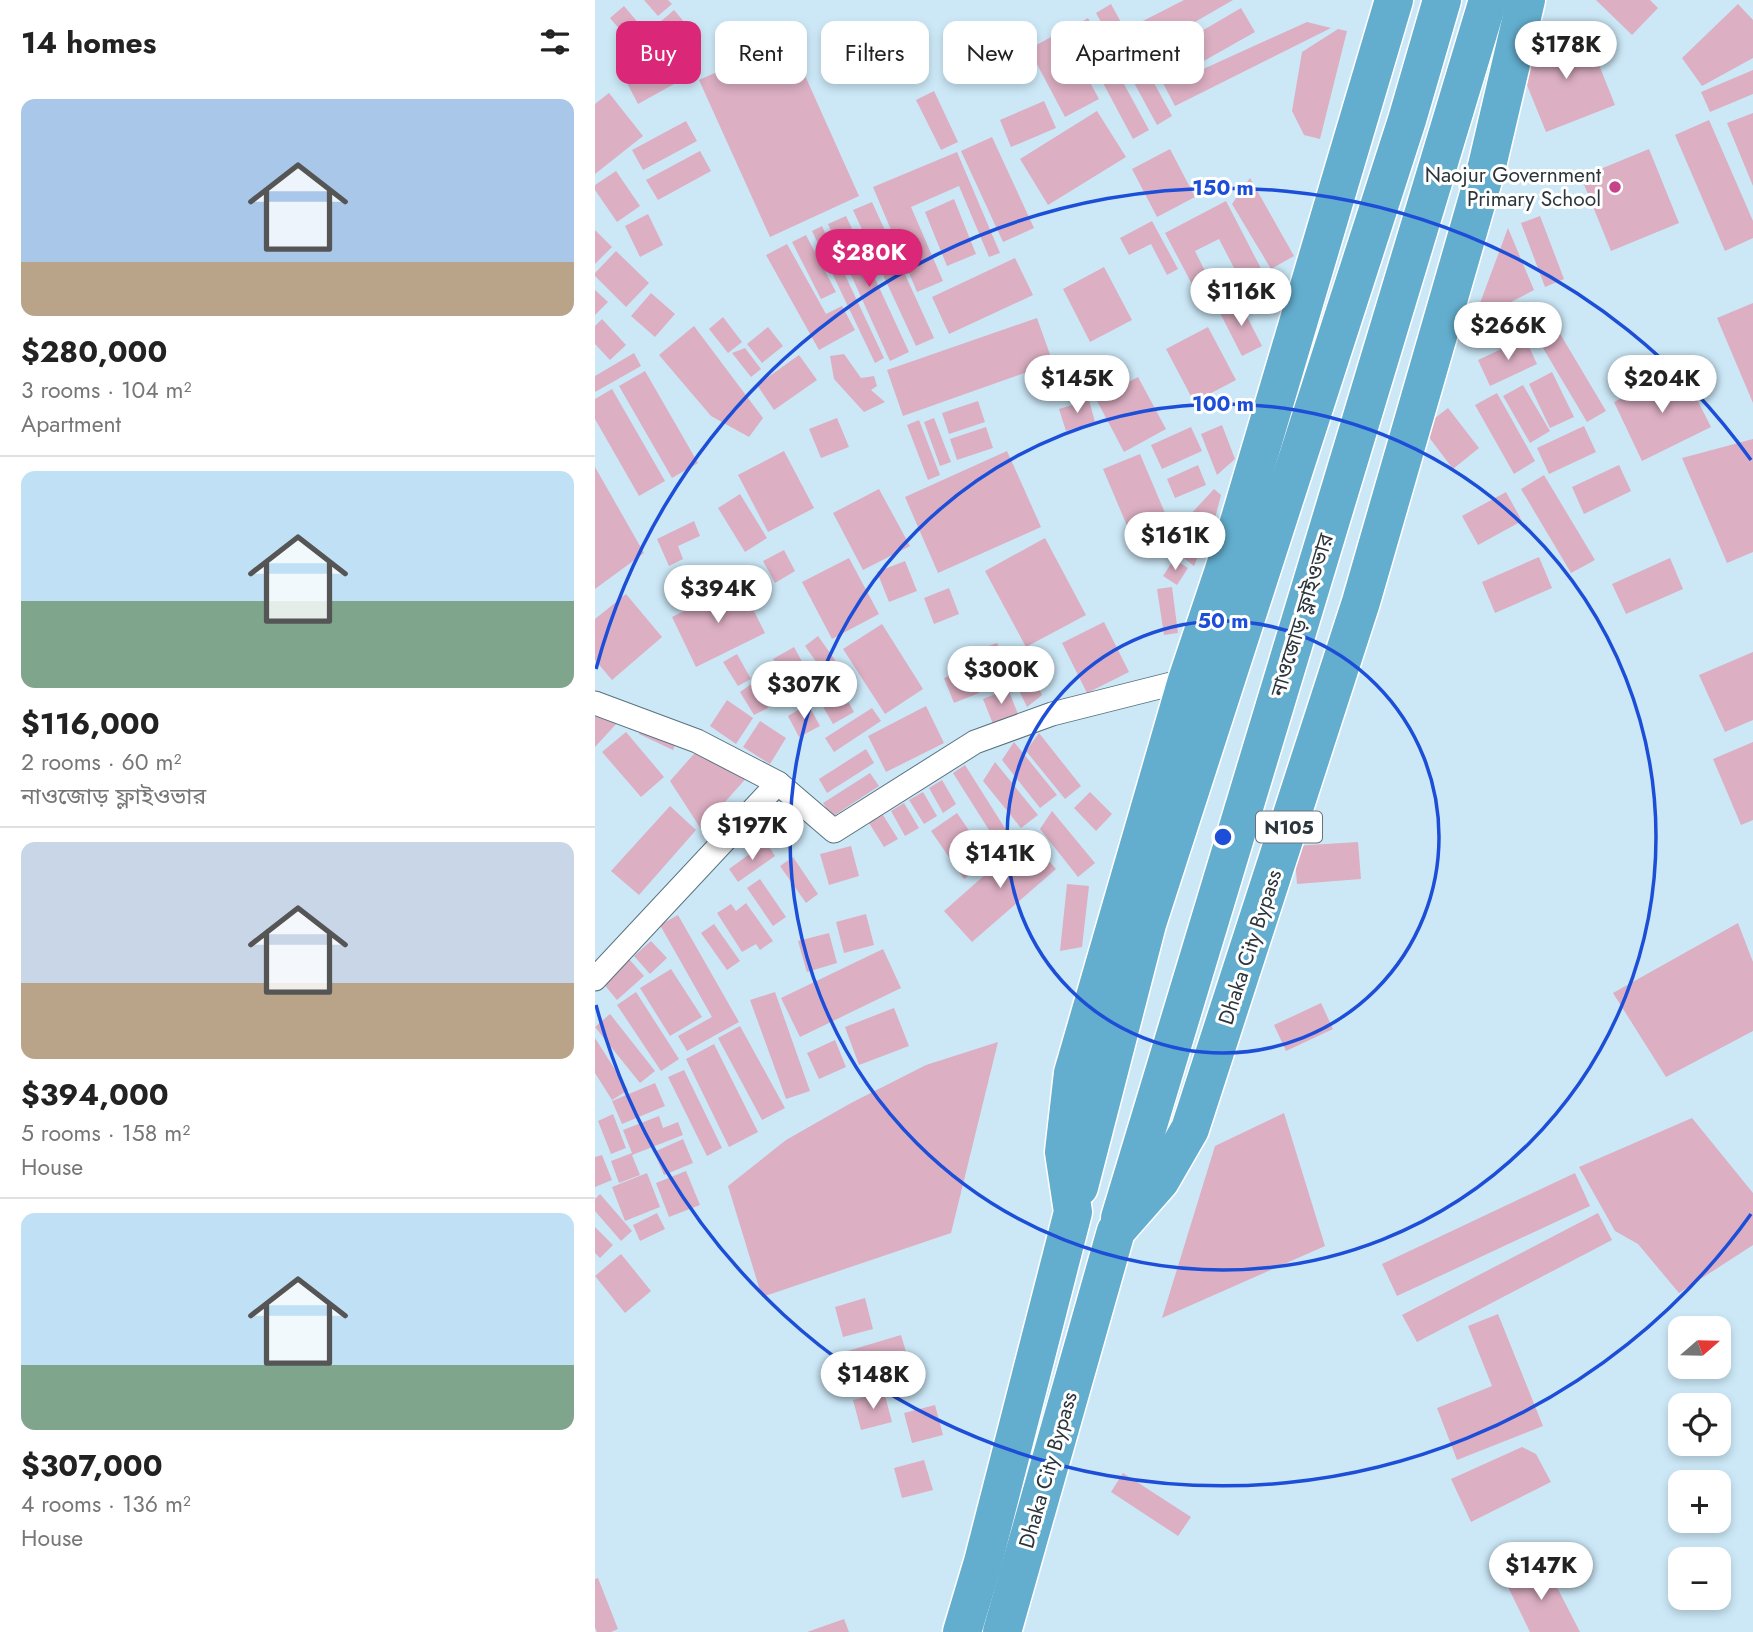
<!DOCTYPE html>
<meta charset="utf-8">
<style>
:root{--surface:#fff;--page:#f2f2f2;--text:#222;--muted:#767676;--line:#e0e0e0;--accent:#db2777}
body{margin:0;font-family:Jost,"Noto Sans Bengali",sans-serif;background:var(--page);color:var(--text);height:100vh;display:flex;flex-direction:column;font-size:26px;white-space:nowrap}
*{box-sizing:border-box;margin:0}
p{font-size:23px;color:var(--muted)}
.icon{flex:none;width:38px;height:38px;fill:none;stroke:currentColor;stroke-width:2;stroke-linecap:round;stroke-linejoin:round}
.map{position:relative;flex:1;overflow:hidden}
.drawer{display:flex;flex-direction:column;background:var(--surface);width:595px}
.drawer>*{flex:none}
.guide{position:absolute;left:21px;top:21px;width:665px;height:63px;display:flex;gap:14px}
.needle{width:46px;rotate:70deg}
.buttons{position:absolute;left:1073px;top:1316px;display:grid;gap:14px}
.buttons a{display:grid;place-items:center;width:63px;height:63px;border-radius:14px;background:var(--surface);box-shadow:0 4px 10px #0003;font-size:35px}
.price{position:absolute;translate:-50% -60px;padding:0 16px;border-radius:24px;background:#fff;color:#222;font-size:23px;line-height:46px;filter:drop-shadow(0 2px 4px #0008)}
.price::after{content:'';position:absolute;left:50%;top:42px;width:21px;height:16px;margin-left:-10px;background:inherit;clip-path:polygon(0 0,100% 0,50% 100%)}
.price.on{background:var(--accent);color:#fff}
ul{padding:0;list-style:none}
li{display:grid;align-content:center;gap:14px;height:371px;padding:0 21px}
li+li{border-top:2px solid var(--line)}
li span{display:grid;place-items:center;height:217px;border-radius:14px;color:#555}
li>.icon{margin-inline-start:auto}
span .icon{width:126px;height:126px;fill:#fffc;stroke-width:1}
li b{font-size:30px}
h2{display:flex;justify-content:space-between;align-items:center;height:84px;padding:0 21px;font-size:30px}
.tag{padding:0 24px;border-radius:14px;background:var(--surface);box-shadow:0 4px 10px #0003;font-size:24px;line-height:63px}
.tag.on{background:var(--accent);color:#fff}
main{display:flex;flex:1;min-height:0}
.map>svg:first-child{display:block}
.building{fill:#dcafc3}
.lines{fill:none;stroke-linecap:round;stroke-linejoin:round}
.minor-casing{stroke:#58727f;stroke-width:25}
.trunk-casing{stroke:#fff;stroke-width:41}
.minor{stroke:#fff;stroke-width:23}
.trunk{stroke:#63aece;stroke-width:38}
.ring{fill:none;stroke:#1d4ed8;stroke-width:3.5}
.poi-dot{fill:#c6438a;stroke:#fff;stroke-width:2.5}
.labels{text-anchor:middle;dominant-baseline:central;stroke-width:6;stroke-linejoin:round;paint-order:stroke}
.shield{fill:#fff;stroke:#6b7276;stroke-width:2}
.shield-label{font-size:19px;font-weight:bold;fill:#2b363c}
.poi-label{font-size:21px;fill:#2b363c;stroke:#fff;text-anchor:end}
.street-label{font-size:21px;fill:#2b363c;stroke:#fff}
.centre{fill:#1d4ed8;stroke:#fff;stroke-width:3.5}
.ring-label{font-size:21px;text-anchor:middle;font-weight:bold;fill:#1d4ed8;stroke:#fff;stroke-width:6;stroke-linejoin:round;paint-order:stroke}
</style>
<main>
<section class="drawer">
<h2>14 homes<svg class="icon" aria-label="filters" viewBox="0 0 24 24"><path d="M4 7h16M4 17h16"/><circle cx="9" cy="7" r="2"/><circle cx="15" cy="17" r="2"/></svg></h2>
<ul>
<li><span style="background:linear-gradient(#a9c7e8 75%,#b9a48a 0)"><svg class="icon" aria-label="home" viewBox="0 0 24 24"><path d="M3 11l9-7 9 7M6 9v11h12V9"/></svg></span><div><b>$280,000</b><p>3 rooms · 104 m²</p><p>Apartment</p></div></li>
<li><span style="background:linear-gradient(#bfe0f5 60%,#7fa58c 0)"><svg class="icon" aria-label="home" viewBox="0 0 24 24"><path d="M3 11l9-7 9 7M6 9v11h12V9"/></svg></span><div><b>$116,000</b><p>2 rooms · 60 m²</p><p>নাওজোড় ফ্লাইওভার</p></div></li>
<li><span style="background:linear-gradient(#c9d6e8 65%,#b9a48a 0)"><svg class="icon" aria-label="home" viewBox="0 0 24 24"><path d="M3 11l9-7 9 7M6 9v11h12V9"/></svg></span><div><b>$394,000</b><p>5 rooms · 158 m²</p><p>House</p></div></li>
<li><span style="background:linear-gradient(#bfe0f5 70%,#7fa58c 0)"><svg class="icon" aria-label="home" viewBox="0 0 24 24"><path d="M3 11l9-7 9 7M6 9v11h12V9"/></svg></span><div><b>$307,000</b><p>4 rooms · 136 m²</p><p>House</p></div></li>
</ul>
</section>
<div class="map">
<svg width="1158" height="1632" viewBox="0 0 1158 1632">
<rect width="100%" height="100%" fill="#cce8f7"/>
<!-- building -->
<g class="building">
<polygon points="49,0 73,0 77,4 63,16"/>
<polygon points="589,0 638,0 574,37 595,75 712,22 736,28 580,106 538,26"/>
<polygon points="1001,0 1055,0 1063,8 1037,35"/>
<polygon points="516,4 577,116 562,125 501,13"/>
<polygon points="1143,4 1158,20 1158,58 1107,86 1087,58"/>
<polygon points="29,6 46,26 32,38 15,18"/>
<polygon points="646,8 660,32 607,62 593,39"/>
<polygon points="79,10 96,30 82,42 65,22"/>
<polygon points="493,18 554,130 538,139 478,27"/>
<polygon points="59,26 76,46 62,58 45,38"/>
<polygon points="743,29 752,31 725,139 709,135 697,111 707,52"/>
<polygon points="990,30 1020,105 951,132 921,58"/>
<polygon points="467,31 504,99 470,117 434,49"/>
<polygon points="194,40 264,196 175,237 104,80"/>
<polygon points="86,54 97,74 43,104 32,83"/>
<polygon points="1158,70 1158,94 1115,112 1106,92"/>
<polygon points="339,91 363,142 346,150 321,100"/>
<polygon points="14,93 48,136 0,174 0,104"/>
<polygon points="449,101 461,128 416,147 405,120"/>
<polygon points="502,111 531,157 453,205 425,159"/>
<polygon points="1158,113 1158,186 1132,123"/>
<polygon points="1114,120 1158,221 1158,238 1130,251 1080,135"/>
<polygon points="91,121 102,141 48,170 37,150"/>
<polygon points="397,137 439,228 408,242 366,151"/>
<polygon points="575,149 600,197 562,217 537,169"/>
<polygon points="1054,149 1084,223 1016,251 986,177"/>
<polygon points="105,151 116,171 63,200 51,180"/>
<polygon points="362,152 405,253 394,257 364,186 316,207 348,281 322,292 278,187"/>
<polygon points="21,171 45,206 22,222 0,190 0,185"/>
<polygon points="655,178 699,256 676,269 637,204"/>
<polygon points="359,199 381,254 352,266 330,212"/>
<polygon points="631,201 673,282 652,293 624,239 600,251 623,297 608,305 570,233"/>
<polygon points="277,202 339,338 321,346 258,210"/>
<polygon points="53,214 68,245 45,257 30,226"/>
<polygon points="251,216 314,352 295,361 233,224"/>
<polygon points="945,216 969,279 950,287 926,223"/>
<polygon points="557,221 583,269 572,275 556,244 534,255 525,238"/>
<polygon points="227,226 289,358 280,363 217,231"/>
<polygon points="913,228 939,290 878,322"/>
<polygon points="0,230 17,247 0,264"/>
<polygon points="211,235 241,292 226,299 197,242"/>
<polygon points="192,244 231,314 247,306 260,330 224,350 171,255"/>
<polygon points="21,251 54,283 31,307 0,276 0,273"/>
<polygon points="420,258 438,295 354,334 337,297"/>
<polygon points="509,267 537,320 495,342 468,289"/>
<polygon points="0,290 13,302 0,315"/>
<polygon points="56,293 80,314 60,337 36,316"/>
<polygon points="644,301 667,346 647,356 624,311"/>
<polygon points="1158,303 1158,403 1122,318"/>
<polygon points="128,317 147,342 133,353 114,329"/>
<polygon points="442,318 458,363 308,416 292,370"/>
<polygon points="7,319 31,345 15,360 0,344 0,326"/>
<polygon points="99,326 168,418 154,437 116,416 64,355"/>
<polygon points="173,327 188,346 167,363 152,344"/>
<polygon points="613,327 641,380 599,402 571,349"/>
<polygon points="964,332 1011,411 992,422 945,343"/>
<polygon points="930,338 942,364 895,386 883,360"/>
<polygon points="150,348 166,369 156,377 137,353"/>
<polygon points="39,353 46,366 0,392 0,376"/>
<polygon points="249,354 266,378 279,376 282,386 276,390 290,402 269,412 239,379 235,356"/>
<polygon points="204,355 222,380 179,410 162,385"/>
<polygon points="493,368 500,389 464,401 457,379"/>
<polygon points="1086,368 1116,427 1047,461 1019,402"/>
<polygon points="50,371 103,463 77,478 24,386"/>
<polygon points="957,372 979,417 955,428 934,384"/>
<polygon points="543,377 571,429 529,452 501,399"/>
<polygon points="928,385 955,431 935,443 908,396"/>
<polygon points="17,389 70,481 44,496 0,419 0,399"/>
<polygon points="902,393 940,461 919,474 880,405"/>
<polygon points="494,400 500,422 471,431 464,409"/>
<polygon points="383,401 390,422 354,434 347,413"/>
<polygon points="853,408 884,448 858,469 827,428"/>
<polygon points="242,418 254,447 226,458 214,429"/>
<polygon points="339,418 356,462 345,466 329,422"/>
<polygon points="324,420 345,475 333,480 312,425"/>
<polygon points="627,425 640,459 622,475 606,434"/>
<polygon points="989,426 1001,452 954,474 942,448"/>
<polygon points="391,427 398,448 362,460 355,439"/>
<polygon points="596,427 607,451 567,469 556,445"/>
<polygon points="1158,439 1158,552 1132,563 1087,458"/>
<polygon points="189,451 219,508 173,532 143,475"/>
<polygon points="412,451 446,527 343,573 310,497"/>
<polygon points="545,454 581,539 544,554 508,469"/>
<polygon points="603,465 611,485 580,498 572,479"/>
<polygon points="1024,465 1036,491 989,514 977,487"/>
<polygon points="0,467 49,553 0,589"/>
<polygon points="949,475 1000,560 976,573 926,489"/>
<polygon points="284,489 315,546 268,570 238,513"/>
<polygon points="619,489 626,495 619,523 593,517"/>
<polygon points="911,492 927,521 883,545 867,516"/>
<polygon points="145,494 172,538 150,552 123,508"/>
<polygon points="99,521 105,536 83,546 88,559 74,566 62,539"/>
<polygon points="593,522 614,530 599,566 581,552"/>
<polygon points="450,538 491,615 431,647 390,571"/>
<polygon points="189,550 200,571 180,583 168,561"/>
<polygon points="944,557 957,588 900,613 887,582"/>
<polygon points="254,558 284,614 237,639 207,582"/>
<polygon points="1075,558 1088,589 1031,614 1017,584"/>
<polygon points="579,559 593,568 582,585 568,576"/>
<polygon points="310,561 322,591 294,602 282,572"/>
<polygon points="145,583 170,633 101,667 77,617"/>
<polygon points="577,587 583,633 569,635 562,589"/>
<polygon points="354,588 364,614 339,624 329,598"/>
<polygon points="31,594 67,637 17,680 0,660 0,619"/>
<polygon points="509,622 534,672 492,693 467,643"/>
<polygon points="287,624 328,689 290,714 248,649"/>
<polygon points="223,636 247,670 234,680 210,646"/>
<polygon points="402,643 413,668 388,678 377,652"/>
<polygon points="199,647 211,669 190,680 178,659"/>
<polygon points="1158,652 1158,720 1130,732 1104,675"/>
<polygon points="142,654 156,679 143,686 128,662"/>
<polygon points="374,668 384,693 359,703 349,678"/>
<polygon points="434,668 447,695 432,707 417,676"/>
<polygon points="158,683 173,708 159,715 145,692"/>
<polygon points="413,689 423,714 398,724 388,699"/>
<polygon points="247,691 259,712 238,724 226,703"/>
<polygon points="132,700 158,718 141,744 115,726"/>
<polygon points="213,704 225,726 204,737 193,716"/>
<polygon points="331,706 349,743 291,772 273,736"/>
<polygon points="8,708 23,722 0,747 0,717"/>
<polygon points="277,708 286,721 239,752 230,738"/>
<polygon points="52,714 87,729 78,750 44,734"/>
<polygon points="165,721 191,738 175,764 148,747"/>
<polygon points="31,732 69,777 46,797 7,752"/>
<polygon points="444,733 486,786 470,799 431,751"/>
<polygon points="113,738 154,775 106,829 75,781"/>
<polygon points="419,742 462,795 445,808 407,760"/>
<polygon points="1158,742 1158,820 1146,825 1118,759"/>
<polygon points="271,749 279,763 232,793 224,779"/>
<polygon points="400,762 443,815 426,828 388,781"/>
<polygon points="370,765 418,841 406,849 358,773"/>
<polygon points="275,773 284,786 237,817 228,803"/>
<polygon points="347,780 361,804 348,813 334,788"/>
<polygon points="328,792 342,816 329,824 314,800"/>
<polygon points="495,792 517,814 501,831 479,808"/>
<polygon points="309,803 324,828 310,836 296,811"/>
<polygon points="75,806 101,830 44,895 16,871"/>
<polygon points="457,811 500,863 483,877 445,829"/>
<polygon points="362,813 395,861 369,879 336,831"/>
<polygon points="288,815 303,839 289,847 274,823"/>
<polygon points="433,837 461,869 377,942 349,911"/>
<polygon points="171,842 180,856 143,882 134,869"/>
<polygon points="763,842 766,879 702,884 699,846"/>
<polygon points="256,846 264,876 234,885 225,854"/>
<polygon points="198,857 223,894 211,903 185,866"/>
<polygon points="165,879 191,917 178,926 152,888"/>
<polygon points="472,884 494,886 487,947 465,951"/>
<polygon points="151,903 178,941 165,950 161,944 147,952 122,913 136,904 141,911"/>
<polygon points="271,914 279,945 249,953 241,922"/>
<polygon points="83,915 144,1022 92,1051 83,1036 117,1017 65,925"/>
<polygon points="1143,923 1158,962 1158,1031 1071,1077 1018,993"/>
<polygon points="119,924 145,961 132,970 106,933"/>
<polygon points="234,933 242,963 212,972 203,941"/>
<polygon points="56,941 72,958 55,974 39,956"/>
<polygon points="288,949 306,988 205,1037 186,998"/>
<polygon points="34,959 49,976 22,1000 7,982"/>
<polygon points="76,969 107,1017 75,1036 45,988"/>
<polygon points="41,992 84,1059 66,1071 22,1005"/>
<polygon points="180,992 215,1091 191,1099 155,1000"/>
<polygon points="726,1003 738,1029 691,1051 679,1025"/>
<polygon points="299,1008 314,1046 264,1065 250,1027"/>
<polygon points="15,1014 60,1071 45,1083 0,1027"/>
<polygon points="145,1026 190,1108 167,1120 123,1038"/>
<polygon points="0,1038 33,1090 17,1100 0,1073"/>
<polygon points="240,1040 251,1067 224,1079 212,1053"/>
<polygon points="403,1042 356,1233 167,1297 133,1186 191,1140 256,1103 331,1065"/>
<polygon points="119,1044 163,1132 134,1147 91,1059"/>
<polygon points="89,1070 127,1148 112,1156 73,1077"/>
<polygon points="60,1083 70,1106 27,1124 17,1101"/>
<polygon points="689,1113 730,1246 567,1318 620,1146"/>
<polygon points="18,1114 31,1148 16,1154 3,1121"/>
<polygon points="64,1116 68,1128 83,1122 88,1135 37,1155 45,1175 24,1183 16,1161 37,1153 28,1130"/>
<polygon points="1097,1118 1158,1193 1158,1245 1084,1293 1043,1244 1020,1231 984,1167"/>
<polygon points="88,1139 98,1163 69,1175 59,1152"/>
<polygon points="7,1155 17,1180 0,1187 0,1157"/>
<polygon points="91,1171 105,1205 74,1217 61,1183"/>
<polygon points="52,1173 65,1207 30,1221 17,1187"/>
<polygon points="980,1173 995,1206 802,1296 787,1264"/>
<polygon points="5,1194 37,1231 26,1241 0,1211 0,1199"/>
<polygon points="62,1213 70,1229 45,1241 38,1225"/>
<polygon points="1003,1213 1017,1240 822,1342 807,1315"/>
<polygon points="0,1227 18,1245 5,1258 0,1253"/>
<polygon points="26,1254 56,1291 30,1313 0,1276"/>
<polygon points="270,1298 278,1329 248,1337 240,1307"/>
<polygon points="903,1314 948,1426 862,1460 842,1408 897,1386 873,1326"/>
<polygon points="306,1335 318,1375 261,1392 249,1352"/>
<polygon points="289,1392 297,1422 266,1430 258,1400"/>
<polygon points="340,1405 348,1435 317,1443 309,1413"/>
<polygon points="927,1447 941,1454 956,1482 876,1522 856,1479"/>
<polygon points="329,1460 338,1490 307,1498 299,1468"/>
<polygon points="528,1473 596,1517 583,1536 516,1492"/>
<polygon points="949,1562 985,1632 935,1632 910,1581"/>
<polygon points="3,1578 23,1629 16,1632 2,1632 0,1627 0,1579"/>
<polygon points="249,1619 254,1632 212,1632"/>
</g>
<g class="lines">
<!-- minor casing -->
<g class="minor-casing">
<g id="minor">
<polyline points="0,703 102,741 183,783"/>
<polyline points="0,979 183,783 239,831 380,742 457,714 592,680"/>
</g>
</g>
<!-- trunk casing -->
<g class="trunk-casing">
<g id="trunk">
<polyline points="484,1187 552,924 812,120 847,0"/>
<polyline points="525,1218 893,0"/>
<polyline points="367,1632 388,1562 478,1212 469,1152 478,1073 592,680 636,549 799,0"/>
<polyline points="407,1632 521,1231 565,1181 595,1129 766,602 892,166 931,0"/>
</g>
</g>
<!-- minor -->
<use href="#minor" class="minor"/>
<!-- trunk -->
<use href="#trunk" class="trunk"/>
</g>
<!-- distance rings -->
<g class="ring">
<circle cx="628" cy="837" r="216"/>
<circle cx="628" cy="837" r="433"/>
<path d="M1156 1214A649 649 0 0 1 1 1005M1 669A649 649 0 0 1 1156 460"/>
</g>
<!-- markers -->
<circle class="poi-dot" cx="1020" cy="187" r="7"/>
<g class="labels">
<!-- shield labels -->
<rect class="shield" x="661" y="811.5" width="66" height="31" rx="5"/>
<g class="shield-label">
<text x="694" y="827">N105</text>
</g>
<!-- poi labels -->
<g class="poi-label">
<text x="1006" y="175">Naojur Government<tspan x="1006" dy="24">Primary School</tspan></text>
</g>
<!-- street labels -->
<g class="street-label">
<text transform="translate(707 615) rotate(-73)">নাওজোড় ফ্লাইওভার</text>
<text transform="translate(655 947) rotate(-72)">Dhaka City Bypass</text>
<text transform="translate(453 1470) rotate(-74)">Dhaka City Bypass</text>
</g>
</g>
<circle cx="628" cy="837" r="10" class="centre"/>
<g class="ring-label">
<text x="628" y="195">150 m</text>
<text x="628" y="411">100 m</text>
<text x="628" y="628">50 m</text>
</g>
</svg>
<div class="buttons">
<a><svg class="needle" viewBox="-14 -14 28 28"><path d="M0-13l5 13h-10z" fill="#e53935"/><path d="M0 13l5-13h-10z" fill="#767676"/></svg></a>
<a><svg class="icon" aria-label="locate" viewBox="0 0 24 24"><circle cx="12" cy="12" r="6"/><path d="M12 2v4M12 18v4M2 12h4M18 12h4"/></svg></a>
<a>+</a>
<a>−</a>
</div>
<b class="price" style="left:971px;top:81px">$178K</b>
<b class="price on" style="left:274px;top:289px">$280K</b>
<b class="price" style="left:646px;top:328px">$116K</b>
<b class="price" style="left:913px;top:362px">$266K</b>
<b class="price" style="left:482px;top:415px">$145K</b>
<b class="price" style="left:1067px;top:415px">$204K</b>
<b class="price" style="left:580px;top:572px">$161K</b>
<b class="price" style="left:123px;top:625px">$394K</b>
<b class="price" style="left:406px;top:706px">$300K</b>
<b class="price" style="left:209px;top:721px">$307K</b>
<b class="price" style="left:157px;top:862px">$197K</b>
<b class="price" style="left:405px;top:890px">$141K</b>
<b class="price" style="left:278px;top:1411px">$148K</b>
<b class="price" style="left:946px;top:1602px">$147K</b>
<div class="guide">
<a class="tag on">Buy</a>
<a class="tag">Rent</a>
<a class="tag">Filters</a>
<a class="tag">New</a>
<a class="tag">Apartment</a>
</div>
</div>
</main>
